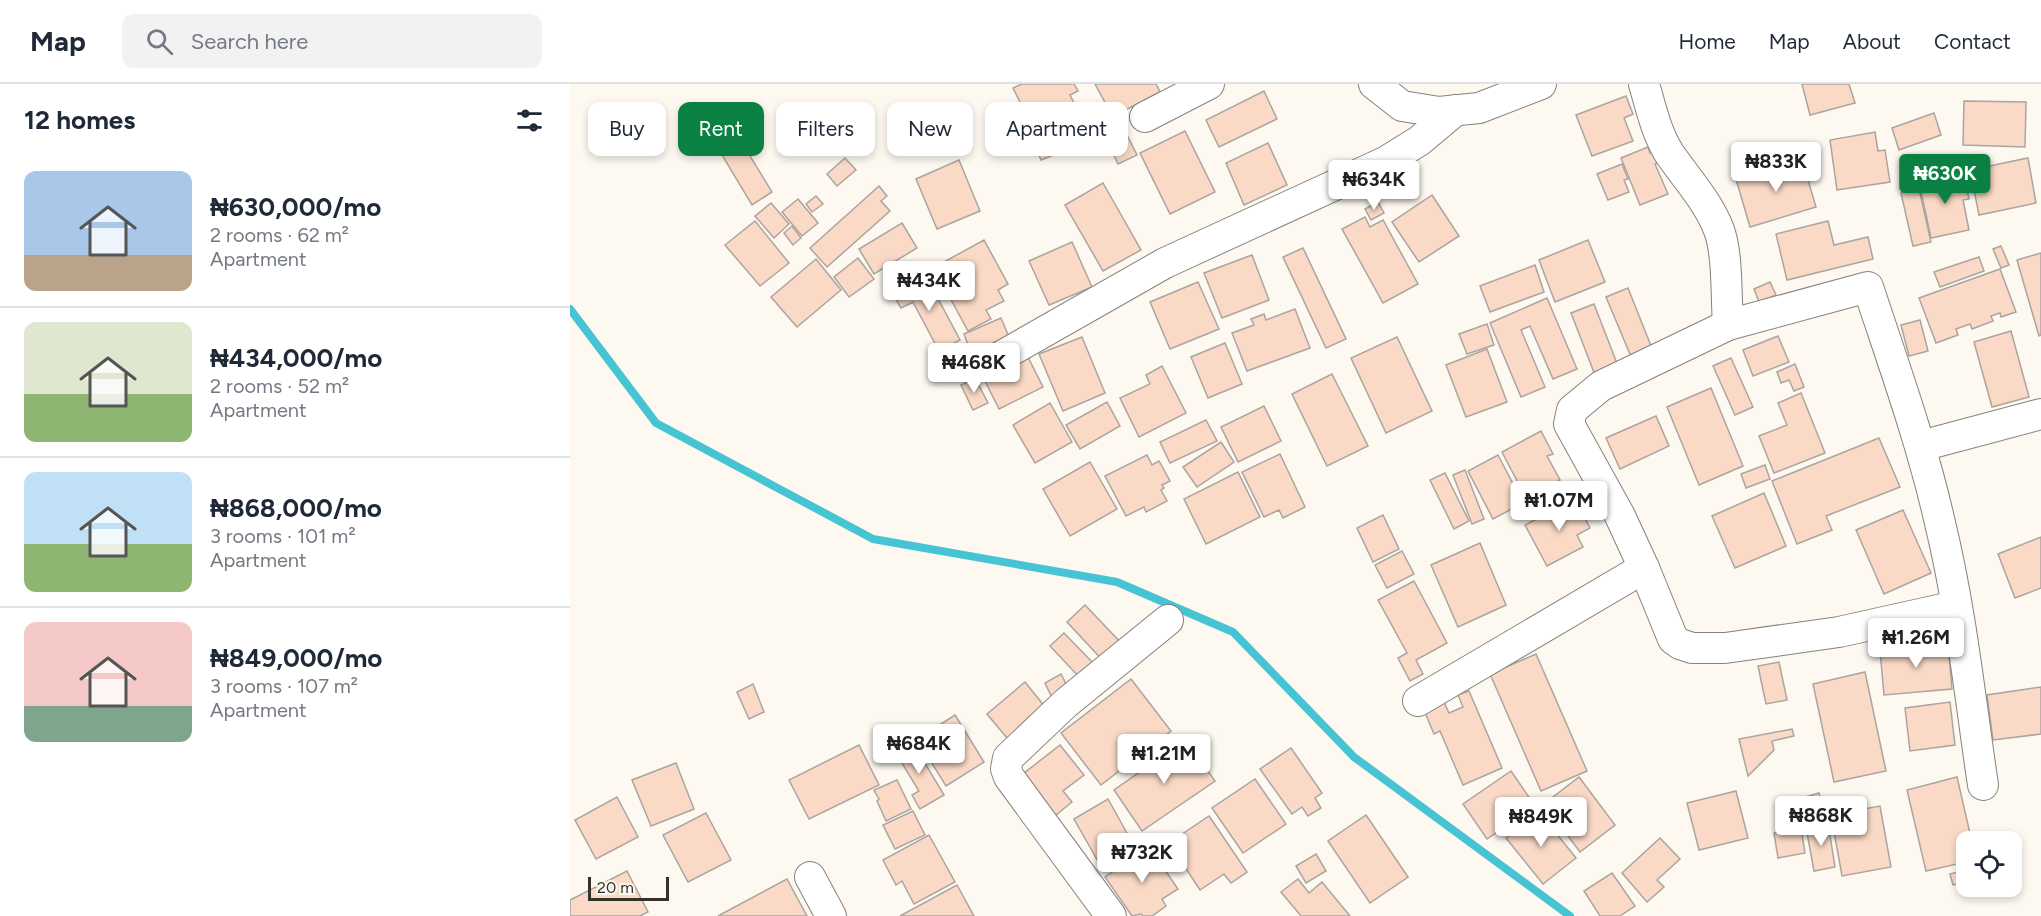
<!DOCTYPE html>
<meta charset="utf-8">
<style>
:root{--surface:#fff;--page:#f2f2f3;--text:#1f2937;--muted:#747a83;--line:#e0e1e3;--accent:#0b8043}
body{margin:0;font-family:Figtree,sans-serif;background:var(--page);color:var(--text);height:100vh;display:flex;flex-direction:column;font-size:22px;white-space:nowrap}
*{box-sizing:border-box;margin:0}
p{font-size:20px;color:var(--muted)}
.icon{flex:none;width:33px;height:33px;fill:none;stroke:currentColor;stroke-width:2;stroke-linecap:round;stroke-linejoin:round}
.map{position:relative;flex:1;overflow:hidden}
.drawer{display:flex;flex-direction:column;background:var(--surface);width:570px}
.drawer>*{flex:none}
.banner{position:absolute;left:18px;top:18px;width:570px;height:54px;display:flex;gap:12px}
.fabs{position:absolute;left:1386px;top:747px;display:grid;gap:12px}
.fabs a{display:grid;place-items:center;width:66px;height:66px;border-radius:12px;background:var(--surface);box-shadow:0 3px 9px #0003;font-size:30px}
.scale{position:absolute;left:18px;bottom:15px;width:81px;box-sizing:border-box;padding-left:6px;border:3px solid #32312e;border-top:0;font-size:16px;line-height:21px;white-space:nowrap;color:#32312e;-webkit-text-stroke:4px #fdf8f0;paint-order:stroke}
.price{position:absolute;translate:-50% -51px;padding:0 14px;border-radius:6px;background:#fff;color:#222;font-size:20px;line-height:39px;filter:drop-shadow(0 2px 3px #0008)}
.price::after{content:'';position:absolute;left:50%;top:36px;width:18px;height:14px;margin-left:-9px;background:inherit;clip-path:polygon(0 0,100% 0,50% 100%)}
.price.active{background:var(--accent);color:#fff}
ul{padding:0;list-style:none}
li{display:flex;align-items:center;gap:18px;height:150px;padding:0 24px}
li+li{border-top:2px solid var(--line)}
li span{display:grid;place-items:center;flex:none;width:168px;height:120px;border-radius:12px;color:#555}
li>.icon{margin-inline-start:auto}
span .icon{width:72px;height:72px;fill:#fffc;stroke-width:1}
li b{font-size:26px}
h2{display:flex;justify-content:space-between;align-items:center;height:72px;padding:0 24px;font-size:26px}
.pill{padding:0 21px;border-radius:12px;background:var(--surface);box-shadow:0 3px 9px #0003;font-size:21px;line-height:54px}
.pill.active{background:var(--accent);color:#fff}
header{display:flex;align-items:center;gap:36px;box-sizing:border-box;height:84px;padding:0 30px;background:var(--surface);border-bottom:2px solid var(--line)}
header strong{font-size:28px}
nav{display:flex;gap:33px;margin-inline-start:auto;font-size:21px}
.search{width:420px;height:54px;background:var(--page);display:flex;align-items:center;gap:15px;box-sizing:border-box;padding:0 21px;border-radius:12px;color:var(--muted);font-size:22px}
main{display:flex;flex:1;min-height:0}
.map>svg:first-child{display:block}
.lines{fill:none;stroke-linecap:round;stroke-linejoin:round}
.stream{stroke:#47c4d4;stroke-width:8}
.building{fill:#fadac7;stroke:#aca49f;stroke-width:1.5}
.minor-casing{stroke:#86827b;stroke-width:32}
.minor{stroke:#fff;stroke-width:30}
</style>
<header>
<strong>Map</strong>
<div class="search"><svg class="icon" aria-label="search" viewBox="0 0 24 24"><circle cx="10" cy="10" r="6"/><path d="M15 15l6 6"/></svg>Search here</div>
<nav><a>Home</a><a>Map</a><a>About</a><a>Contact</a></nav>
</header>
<main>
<section class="drawer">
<h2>12 homes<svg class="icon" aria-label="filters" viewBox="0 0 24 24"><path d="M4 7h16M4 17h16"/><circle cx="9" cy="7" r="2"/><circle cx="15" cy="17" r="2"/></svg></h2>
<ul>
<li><span style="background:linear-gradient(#a9c7e8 70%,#b9a48a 0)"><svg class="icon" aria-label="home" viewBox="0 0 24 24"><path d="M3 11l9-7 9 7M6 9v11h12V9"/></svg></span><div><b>₦630,000/mo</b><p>2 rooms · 62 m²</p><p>Apartment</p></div></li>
<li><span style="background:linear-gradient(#dfe7d0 60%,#8fb573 0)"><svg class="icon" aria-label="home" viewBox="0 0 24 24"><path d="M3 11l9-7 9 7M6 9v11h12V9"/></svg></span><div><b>₦434,000/mo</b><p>2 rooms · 52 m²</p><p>Apartment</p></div></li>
<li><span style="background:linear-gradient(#bfe0f5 60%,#8fb573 0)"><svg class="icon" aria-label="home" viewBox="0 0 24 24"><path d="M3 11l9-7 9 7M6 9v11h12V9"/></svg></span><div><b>₦868,000/mo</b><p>3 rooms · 101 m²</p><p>Apartment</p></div></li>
<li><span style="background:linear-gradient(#f6c9c9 70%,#7fa58c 0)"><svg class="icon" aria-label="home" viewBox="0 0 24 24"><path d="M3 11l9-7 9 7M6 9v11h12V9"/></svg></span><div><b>₦849,000/mo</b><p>3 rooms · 107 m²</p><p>Apartment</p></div></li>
</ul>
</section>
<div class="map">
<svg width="1471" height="832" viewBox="0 0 1471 832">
<rect width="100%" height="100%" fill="#fdf8f0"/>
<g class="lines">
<!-- stream -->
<polyline class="stream" points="0,225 86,339 303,455 547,498 663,548 784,673 1000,832"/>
</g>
<!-- building -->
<g class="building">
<polygon points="452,0 504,0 508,7 500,11 507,25 485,35 491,48 463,62 445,25 452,22 443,4"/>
<polygon points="525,0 586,0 590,8 548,30 543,21 538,24"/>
<polygon points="1232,0 1279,0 1285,19 1240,31"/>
<polygon points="694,7 707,35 649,63 636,36"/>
<polygon points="1056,12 1063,30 1054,34 1063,57 1022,72 1006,31"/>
<polygon points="1394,17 1456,18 1455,63 1393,61"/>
<polygon points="252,24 266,50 236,65 226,46 242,38 238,31"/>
<polygon points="357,27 365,47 329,61 321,41"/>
<polygon points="1364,29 1371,51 1329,66 1322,44"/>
<polygon points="512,31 523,53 505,61 494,40"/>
<polygon points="163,44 202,108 182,121 143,56"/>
<polygon points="615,47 645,108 600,130 570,69"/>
<polygon points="1305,48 1308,67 1315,66 1320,98 1267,106 1260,56"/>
<polygon points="558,53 567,71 548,80 540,63"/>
<polygon points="698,59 717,101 674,121 656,79"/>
<polygon points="481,61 486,70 471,76 467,67"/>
<polygon points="1078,63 1080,69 1090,65 1094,76 1085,80 1098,110 1070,121 1051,74"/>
<polygon points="275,74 286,86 267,102 257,90"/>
<polygon points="1458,74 1466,119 1409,131 1400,86"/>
<polygon points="389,76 410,127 367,145 346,95"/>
<polygon points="1232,76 1246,123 1180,143 1166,95"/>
<polygon points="1052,80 1058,95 1054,96 1059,108 1038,116 1027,90"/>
<polygon points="1393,89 1399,115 1393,116 1399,146 1361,154 1349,98"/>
<polygon points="533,99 571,166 533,187 495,121"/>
<polygon points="309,102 317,112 311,117 320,127 257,183 240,164"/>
<polygon points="1349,105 1361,158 1343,162 1331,109"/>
<polygon points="862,111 889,152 849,178 822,138"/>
<polygon points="246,112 253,120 242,128 236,120"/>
<polygon points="228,115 248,139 232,152 212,128"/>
<polygon points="808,118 814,129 801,136 795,125"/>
<polygon points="201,119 219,140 204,154 185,132"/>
<polygon points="795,133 800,143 813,136 848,200 813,219 772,145"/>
<polygon points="185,137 219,179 190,202 155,161"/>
<polygon points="1258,137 1264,161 1298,153 1303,175 1217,196 1206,150"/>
<polygon points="332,139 347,164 304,190 289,165"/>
<polygon points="222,142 231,154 223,161 214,149"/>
<polygon points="414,156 438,200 428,206 434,217 416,226 421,235 398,247 378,210 393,203 388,193 372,202 363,184"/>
<polygon points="1018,156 1035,198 985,218 969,176"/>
<polygon points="502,158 522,203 479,221 459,177"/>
<polygon points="1431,162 1439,181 1431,184 1423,165"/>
<polygon points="733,164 776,255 756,264 713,173"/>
<polygon points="1471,169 1471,251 1469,252 1447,176"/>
<polygon points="682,171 699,216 652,234 634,189"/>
<polygon points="1409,173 1414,187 1370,203 1364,188"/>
<polygon points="288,174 304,195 279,213 264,193"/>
<polygon points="246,175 271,206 227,243 201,213"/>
<polygon points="965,181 974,208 920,228 910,202"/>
<polygon points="1430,185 1446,228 1431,233 1430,229 1421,232 1423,237 1402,245 1400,240 1386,245 1388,251 1366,259 1349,214"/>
<polygon points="356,192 390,256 369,267 343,218 331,224 323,210"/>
<polygon points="628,198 649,245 600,265 580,218"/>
<polygon points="1200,198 1206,211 1189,218 1184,205"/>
<polygon points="1058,204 1083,267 1062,275 1036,213"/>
<polygon points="977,214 1007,285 983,295 960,242 951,246 975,303 951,313 920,239"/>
<polygon points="1024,220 1048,282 1025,291 1001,229"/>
<polygon points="725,225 740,264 677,287 662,249 684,241 681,235 694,230 696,236"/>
<polygon points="431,234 439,253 401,269 394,250"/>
<polygon points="1350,236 1358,267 1339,272 1331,241"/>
<polygon points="917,240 924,261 897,270 889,250"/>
<polygon points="1441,247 1459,313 1422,323 1404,258"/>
<polygon points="1208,252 1219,278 1183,292 1173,266"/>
<polygon points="512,253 535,309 493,327 469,270"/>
<polygon points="827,253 862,327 816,349 781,274"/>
<polygon points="655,259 672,300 638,314 621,273"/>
<polygon points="917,265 937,318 896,333 876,281"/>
<polygon points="457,271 473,303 429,325 413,293"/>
<polygon points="1161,274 1183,323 1165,331 1143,282"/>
<polygon points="1225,280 1234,303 1224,307 1219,296 1211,299 1207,288"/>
<polygon points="592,282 616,329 569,353 550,314 580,300 576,291"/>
<polygon points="762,290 798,362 757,382 722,310"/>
<polygon points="405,294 418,319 403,326 391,301"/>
<polygon points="1141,304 1173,382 1129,401 1097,323"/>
<polygon points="1231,309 1255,369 1204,389 1189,352 1217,341 1208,319"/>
<polygon points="537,318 550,342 510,365 496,341"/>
<polygon points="480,319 502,358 465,379 443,341"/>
<polygon points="694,322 711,357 668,378 651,343"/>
<polygon points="1086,332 1099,362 1050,385 1036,354"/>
<polygon points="636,336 647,357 600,379 590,358"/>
<polygon points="971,347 983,370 977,372 990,396 956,414 932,368"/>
<polygon points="1309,354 1330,403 1256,432 1262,446 1227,460 1202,397"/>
<polygon points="651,358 664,378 627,403 613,383"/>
<polygon points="710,370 735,423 713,434 709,426 694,433 672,388"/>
<polygon points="577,371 582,381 589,377 600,397 592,401 594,404 591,406 597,417 576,428 574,423 556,432 535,392"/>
<polygon points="928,371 953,419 923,435 898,387"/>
<polygon points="520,378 547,425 500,452 473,405"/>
<polygon points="1195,381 1200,395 1176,404 1171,390"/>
<polygon points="895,386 914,435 902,440 883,391"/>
<polygon points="668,388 690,433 636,460 614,415"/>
<polygon points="875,389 899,437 884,445 860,396"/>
<polygon points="1194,409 1216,462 1165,484 1142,432"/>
<polygon points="1005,415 1020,444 1007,451 1013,463 977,482 955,441"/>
<polygon points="1333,426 1361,489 1314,510 1286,446"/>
<polygon points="813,431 829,465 803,478 787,444"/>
<polygon points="1471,453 1471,504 1445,514 1428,470"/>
<polygon points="910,459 936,521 888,543 861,481"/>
<polygon points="832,467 844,490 817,504 805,481"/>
<polygon points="844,497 877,559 846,576 853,590 840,597 828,574 837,569 808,516"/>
<polygon points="515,521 555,563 536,580 497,538"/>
<polygon points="494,549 525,581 511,595 480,562"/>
<polygon points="1378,559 1382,605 1314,611 1310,566"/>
<polygon points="966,570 1017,687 971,707 920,590"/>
<polygon points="1209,578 1217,616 1196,620 1188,582"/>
<polygon points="1295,588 1316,687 1264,698 1243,600"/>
<polygon points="491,590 501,610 484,618 475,599"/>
<polygon points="561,595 601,647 531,701 491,649"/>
<polygon points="455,598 475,623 437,654 417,630"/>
<polygon points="183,600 194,628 179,635 167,608"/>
<polygon points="1471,603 1471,650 1423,656 1417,611"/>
<polygon points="899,607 932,684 893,701 870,647 864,650 854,626 874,618 879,629 893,623 888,611"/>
<polygon points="1380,618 1385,661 1340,667 1335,624"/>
<polygon points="385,631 414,678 376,702 347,655"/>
<polygon points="1222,645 1224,652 1202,657 1204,666 1178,692 1169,655"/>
<polygon points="341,656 374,711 350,725 342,711 349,707 324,666"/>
<polygon points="616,656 645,697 572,747 544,706"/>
<polygon points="289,661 309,701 239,735 219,696"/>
<polygon points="490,661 514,691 493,707 502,718 481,735 449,693"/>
<polygon points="721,664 752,709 745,714 751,724 738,732 732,723 722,730 690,685"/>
<polygon points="106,679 124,725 81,742 62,696"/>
<polygon points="941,687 965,722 917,755 893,720"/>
<polygon points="1009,693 1045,741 1010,768 974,720"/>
<polygon points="1387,693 1402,758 1396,758 1396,778 1356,787 1337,706"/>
<polygon points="685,695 716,740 673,769 642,724"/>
<polygon points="327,696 341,725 316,737 307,717 309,715 304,706"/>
<polygon points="1166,707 1178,754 1129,766 1117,719"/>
<polygon points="1249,709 1254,728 1230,734 1225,716"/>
<polygon points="47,713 68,753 26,775 5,736"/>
<polygon points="538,715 567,767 533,786 504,735"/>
<polygon points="1310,722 1321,783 1272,792 1261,731"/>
<polygon points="343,727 355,751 325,765 313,741"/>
<polygon points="969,728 1006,774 973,800 936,754"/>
<polygon points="136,729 161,776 118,798 93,751"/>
<polygon points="796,731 838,793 800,819 758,757"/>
<polygon points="639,732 677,788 661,799 654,790 630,806 599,759"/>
<polygon points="1258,739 1265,783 1244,787 1236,743"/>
<polygon points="1231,744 1235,769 1208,774 1204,749"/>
<polygon points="359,751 385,798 344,820 332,797 326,801 313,776"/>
<polygon points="1090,754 1110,775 1087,796 1094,803 1077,818 1052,789"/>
<polygon points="579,763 608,805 592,815 596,822 582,832 573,832 571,830 562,832 535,793"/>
<polygon points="746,770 756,787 736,799 726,782"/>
<polygon points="1396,786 1396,797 1383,801 1380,790"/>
<polygon points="57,787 78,828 70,832 0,832 0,816"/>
<polygon points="1042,789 1065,822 1050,832 1030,832 1014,807"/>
<polygon points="217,795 237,832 148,832"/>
<polygon points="728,795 739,809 752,798 780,832 731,832 711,808"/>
<polygon points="387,801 404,832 330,832"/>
</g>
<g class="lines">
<!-- minor casing -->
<g class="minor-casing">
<g id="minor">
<polyline points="804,0 832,22 869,28 909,24 971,0"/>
<path d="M1074 0C1081 24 1086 48 1099 69 1116 94 1138 117 1149 146 1158 170 1156 214 1158 241"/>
<polyline points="575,33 639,0"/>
<polyline points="421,278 595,179 815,78 849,57 886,26"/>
<polyline points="1351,362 1471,330"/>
<polyline points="1074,484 1103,555 1110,560 1122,564 1155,564 1269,548 1386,522"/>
<path d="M848 617 1074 484 1050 432 999 340 1002 326 1031 302 1158 241 1298 203C1324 282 1352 359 1370 439 1391 525 1400 614 1413 701"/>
<polyline points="240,793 261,832"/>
<polyline points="541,832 439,693 436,685 438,674 496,619 598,536"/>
</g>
</g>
<!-- minor -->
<use href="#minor" class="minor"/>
</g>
</svg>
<div class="fabs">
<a><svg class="icon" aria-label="locate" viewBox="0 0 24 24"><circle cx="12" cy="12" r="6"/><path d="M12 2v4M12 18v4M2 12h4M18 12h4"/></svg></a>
</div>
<div class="scale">20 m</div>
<b class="price" style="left:1206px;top:109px">₦833K</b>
<b class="price active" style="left:1375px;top:121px">₦630K</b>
<b class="price" style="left:804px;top:127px">₦634K</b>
<b class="price" style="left:359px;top:228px">₦434K</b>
<b class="price" style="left:404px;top:310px">₦468K</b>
<b class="price" style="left:989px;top:448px">₦1.07M</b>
<b class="price" style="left:1346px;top:585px">₦1.26M</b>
<b class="price" style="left:349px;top:691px">₦684K</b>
<b class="price" style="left:594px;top:701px">₦1.21M</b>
<b class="price" style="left:1251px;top:763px">₦868K</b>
<b class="price" style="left:971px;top:764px">₦849K</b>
<b class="price" style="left:572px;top:800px">₦732K</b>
<div class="banner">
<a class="pill">Buy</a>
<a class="pill active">Rent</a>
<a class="pill">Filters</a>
<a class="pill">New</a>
<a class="pill">Apartment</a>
</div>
</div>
</main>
